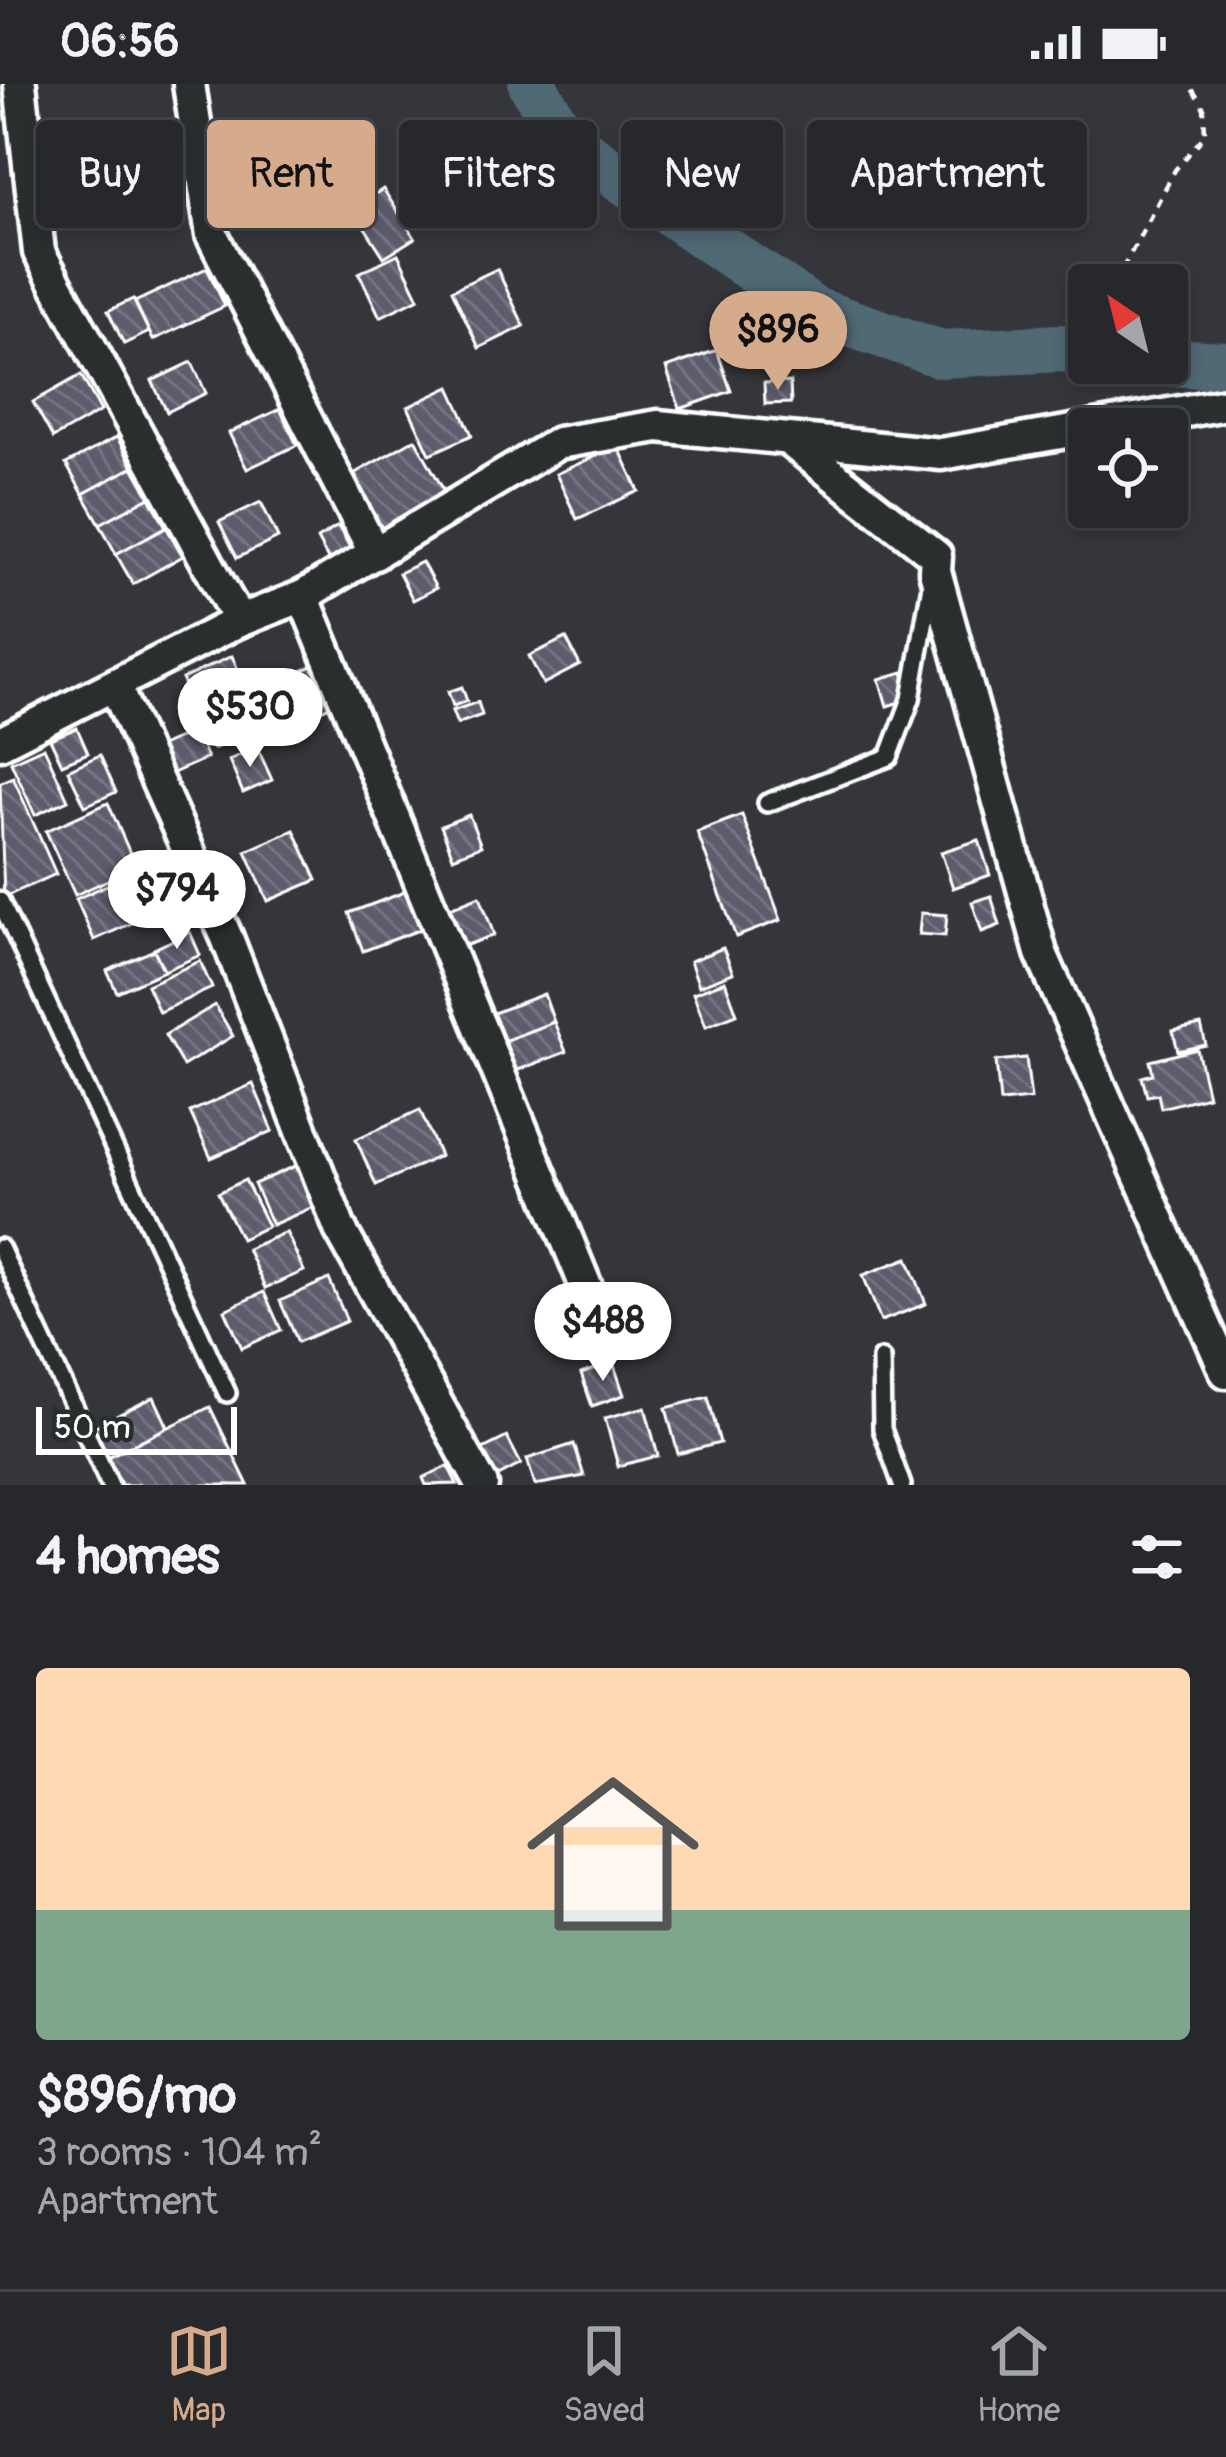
<!DOCTYPE html>
<meta charset="utf-8">
<style>
:root{--surface:#27282c;--page:#2f3034;--text:#f1f3f6;--muted:#a4a6a9;--line:#434448;--accent:#d6ab8b}
body{margin:0;font-family:Pangolin,sans-serif;background:var(--page);color:var(--text);height:100vh;display:flex;flex-direction:column;font-size:45px;white-space:nowrap}
*{box-sizing:border-box;margin:0}
p{font-size:39px;color:var(--muted)}
.icon{flex:none;width:66px;height:66px;fill:none;stroke:currentColor;stroke-width:2;stroke-linecap:round;stroke-linejoin:round}
.map{position:relative;height:1401px;overflow:hidden}
.sheet{display:flex;flex-direction:column;background:var(--surface);flex:1}
.sheet>*{flex:none}
.hud{position:absolute;left:36px;top:36px;width:1155px;height:108px;display:flex;gap:24px}
.needle{width:78px;rotate:325deg}
.tools{position:absolute;left:1068px;top:180px;display:grid;gap:24px}
.tools a{display:grid;place-items:center;width:120px;height:120px;border-radius:12px;background:var(--surface);box-shadow:0 6px 18px #0003,0 0 0 3px var(--line);font-size:60px}
.scale{position:absolute;left:36px;bottom:30px;width:201px;box-sizing:border-box;padding-left:12px;border:6px solid #fff;border-top:0;font-size:33px;line-height:42px;white-space:nowrap;color:#fff;-webkit-text-stroke:9px #2a2d2e;paint-order:stroke}
.price{position:absolute;translate:-50% -102px;padding:0 27px;border-radius:42px;background:#fff;color:#222;font-size:39px;line-height:78px;filter:drop-shadow(0 3px 6px #0008)}
.price::after{content:'';position:absolute;left:50%;top:72px;width:36px;height:27px;margin-left:-18px;background:inherit;clip-path:polygon(0 0,100% 0,50% 100%)}
.price.selected{background:var(--accent);color:#111}
ul{padding:0;list-style:none}
li{display:grid;align-content:center;gap:24px;height:636px;padding:0 36px}
li span{display:grid;place-items:center;height:372px;border-radius:12px;color:#555}
li>.icon{margin-inline-start:auto}
span .icon{width:216px;height:216px;fill:#fffc;stroke-width:1}
li b{font-size:51px}
h2{display:flex;justify-content:space-between;align-items:center;height:144px;padding:0 36px;font-size:51px}
.chip{padding:0 42px;border-radius:12px;background:var(--surface);box-shadow:0 6px 18px #0003,0 0 0 3px var(--line);font-size:42px;line-height:108px}
.chip.selected{background:var(--accent);color:#111}
.status{display:flex;justify-content:space-between;align-items:center;height:84px;padding:0 60px;background:var(--surface);direction:ltr}
.status svg{height:33px;fill:currentColor}
.tab-bar{display:flex;justify-content:space-around;align-items:center;height:168px;border-top:3px solid var(--line);background:var(--surface);font-size:33px;color:var(--muted)}
.tab-bar a{display:grid;justify-items:center;gap:6px}
.tab-bar .selected{color:var(--accent)}
.map>svg:first-child{display:block}
.lines{fill:none;stroke-linecap:round;stroke-linejoin:round}
.river{stroke:#506975;stroke-width:48}
.building{fill:url(#building-back-hatch);stroke:#fff;stroke-width:3}
.service-casing{stroke:#fff;stroke-width:24}
.minor-casing{stroke:#fff;stroke-width:39}
.path{stroke:#fff;stroke-width:4.5;stroke-dasharray:9 9;stroke-linecap:butt}
.service{stroke:#2a2d2e;stroke-width:15}
.minor{stroke:#2a2d2e;stroke-width:30}
</style>
<div class="status"><b>06:56</b><svg viewBox="0 0 49 12"><path d="M0 12V9h3v3zM5 12V6h3v6zM10 12V3h3v9zM15 12V0h3v12zM26 1h20v11H26zM47 4h2v5h-2z"/></svg></div>
<div class="map">
<svg width="1226" height="1401" viewBox="0 0 1226 1401">
<defs>
<pattern id="building-back-hatch" width="6" height="6" patternUnits="userSpaceOnUse" patternTransform="scale(3)"><rect width="6" height="6" fill="#5b5b6d"/><path d="M-1 5l2 2M0 0l6 6M5-1l2 2" fill="none" stroke="#747483"/></pattern>
</defs>
<rect width="100%" height="100%" fill="#34363b"/>
<filter id="ink" filterUnits="userSpaceOnUse"><feTurbulence type="fractalNoise" baseFrequency=".00833" numOctaves="2"/><feDisplacementMap in="SourceGraphic" scale="24" xChannelSelector="R" yChannelSelector="G"/><feConvolveMatrix kernelMatrix="1 2 1 2 8 2 1 2 1" color-interpolation-filters="sRGB"/></filter>
<g filter="url(#ink)">
<g class="lines">
<!-- river -->
<g class="river">
<polyline points="532,0 564,55 814,227 941,270 1061,264 1089,268"/>
<polyline points="1167,278 1226,281"/>
</g>
</g>
<!-- building -->
<g class="building">
<polygon points="383,105 415,154 384,173 353,125"/>
<polygon points="398,170 419,214 380,233 359,189"/>
<polygon points="207,184 225,222 153,256 135,218"/>
<polygon points="497,185 524,242 479,264 452,206"/>
<polygon points="133,215 149,248 124,260 108,227"/>
<polygon points="717,266 731,307 680,325 666,284"/>
<polygon points="192,278 206,309 167,328 152,297"/>
<polygon points="81,291 101,327 53,354 33,318"/>
<polygon points="790,298 791,319 765,320 764,299"/>
<polygon points="450,303 472,351 430,370 408,323"/>
<polygon points="280,325 297,361 247,385 229,349"/>
<polygon points="117,353 133,383 83,410 66,380"/>
<polygon points="415,355 447,412 383,450 350,392"/>
<polygon points="618,362 639,407 577,435 556,390"/>
<polygon points="133,383 150,413 100,440 83,410"/>
<polygon points="150,413 166,443 116,470 100,440"/>
<polygon points="261,418 278,454 237,474 219,438"/>
<polygon points="338,442 352,467 330,479 317,455"/>
<polygon points="166,443 183,472 133,500 116,470"/>
<polygon points="422,478 436,504 413,516 399,489"/>
<polygon points="566,554 580,581 543,600 529,572"/>
<polygon points="232,572 263,642 213,665 182,595"/>
<polygon points="317,580 334,620 277,646 259,606"/>
<polygon points="903,588 910,615 887,622 879,595"/>
<polygon points="462,603 467,617 453,622 448,608"/>
<polygon points="478,618 482,631 457,640 452,627"/>
<polygon points="77,644 88,669 62,680 50,655"/>
<polygon points="195,647 207,674 173,689 161,662"/>
<polygon points="44,663 68,716 35,731 11,678"/>
<polygon points="257,663 272,696 243,709 229,676"/>
<polygon points="100,671 116,708 85,722 68,686"/>
<polygon points="13,693 56,790 4,813 0,699"/>
<polygon points="108,719 136,783 75,811 46,747"/>
<polygon points="469,731 481,762 453,773 441,742"/>
<polygon points="742,731 781,836 736,853 697,748"/>
<polygon points="294,746 317,796 268,817 246,767"/>
<polygon points="979,756 990,791 953,804 941,768"/>
<polygon points="145,784 163,825 94,856 76,815"/>
<polygon points="410,806 424,844 363,867 349,829"/>
<polygon points="480,812 494,851 456,865 442,827"/>
<polygon points="991,812 1000,841 982,848 972,818"/>
<polygon points="921,829 947,831 945,852 919,850"/>
<polygon points="190,848 200,871 164,887 154,865"/>
<polygon points="723,864 733,889 699,902 690,877"/>
<polygon points="154,866 164,887 117,908 107,887"/>
<polygon points="200,877 212,904 159,928 147,901"/>
<polygon points="725,897 737,930 706,942 693,909"/>
<polygon points="544,910 554,938 499,959 488,931"/>
<polygon points="215,921 233,952 183,982 165,951"/>
<polygon points="554,938 566,968 505,991 493,961"/>
<polygon points="1201,941 1206,961 1178,967 1173,947"/>
<polygon points="1197,965 1208,1012 1161,1024 1158,1010 1147,1012 1142,993 1153,990 1150,977"/>
<polygon points="1026,974 1031,1015 1000,1018 996,977"/>
<polygon points="253,1000 273,1047 211,1074 190,1028"/>
<polygon points="420,1026 440,1072 376,1101 356,1055"/>
<polygon points="307,1077 325,1118 272,1141 254,1100"/>
<polygon points="245,1096 268,1142 241,1155 218,1109"/>
<polygon points="286,1148 304,1187 265,1204 247,1165"/>
<polygon points="908,1174 926,1220 881,1237 863,1191"/>
<polygon points="329,1195 347,1237 298,1258 280,1217"/>
<polygon points="264,1208 281,1246 242,1264 225,1226"/>
<polygon points="613,1278 624,1311 592,1322 581,1290"/>
<polygon points="154,1313 168,1343 104,1375 90,1345"/>
<polygon points="708,1313 720,1359 678,1370 666,1324"/>
<polygon points="210,1323 248,1401 117,1401 104,1375"/>
<polygon points="645,1323 658,1372 618,1382 605,1334"/>
<polygon points="507,1353 521,1380 491,1396 477,1368"/>
<polygon points="574,1360 584,1392 535,1401 527,1375"/>
<polygon points="448,1382 457,1400 426,1401 423,1394"/>
</g>
<g class="lines">
<!-- service casing -->
<g class="service-casing">
<g id="service">
<polyline points="767,719 889,673 911,615 931,501"/>
<polyline points="0,817 227,1309"/>
<polyline points="0,1164 110,1401"/>
<polyline points="881,1275 882,1345 902,1401"/>
</g>
</g>
<!-- minor casing -->
<g class="minor-casing">
<g id="minor">
<polyline points="20,0 39,168 239,537"/>
<polyline points="189,0 212,151 375,470"/>
<polyline points="790,357 936,472 935,487 1041,869 1226,1288"/>
<polyline points="303,512 592,1217"/>
<polyline points="115,602 227,854 340,1145 482,1401"/>
<polyline points="0,659 239,537 303,512 558,359 658,342 941,370 1226,320"/>
</g>
</g>
<!-- path -->
<g class="path">
<polyline points="1114,201 1175,86 1205,51 1204,24 1189,0"/>
<polyline points="1109,279 1112,309"/>
</g>
<!-- service -->
<use href="#service" class="service"/>
<!-- minor -->
<use href="#minor" class="minor"/>
</g>
</g>
</svg>
<div class="tools">
<a><svg class="needle" viewBox="-14 -14 28 28"><path d="M0-13l5 13h-10z" fill="#e53935"/><path d="M0 13l5-13h-10z" fill="#a4a6a9"/></svg></a>
<a><svg class="icon" aria-label="locate" viewBox="0 0 24 24"><circle cx="12" cy="12" r="6"/><path d="M12 2v4M12 18v4M2 12h4M18 12h4"/></svg></a>
</div>
<div class="scale">50 m</div>
<b class="price selected" style="left:778px;top:309px">$896</b>
<b class="price" style="left:250px;top:686px">$530</b>
<b class="price" style="left:177px;top:868px">$794</b>
<b class="price" style="left:603px;top:1300px">$488</b>
<div class="hud">
<a class="chip">Buy</a>
<a class="chip selected">Rent</a>
<a class="chip">Filters</a>
<a class="chip">New</a>
<a class="chip">Apartment</a>
</div>
</div>
<section class="sheet">
<h2>4 homes<svg class="icon" aria-label="filters" viewBox="0 0 24 24"><path d="M4 7h16M4 17h16"/><circle cx="9" cy="7" r="2"/><circle cx="15" cy="17" r="2"/></svg></h2>
<ul>
<li><span style="background:linear-gradient(#ffd9b3 65%,#7fa58c 0)"><svg class="icon" aria-label="home" viewBox="0 0 24 24"><path d="M3 11l9-7 9 7M6 9v11h12V9"/></svg></span><div><b>$896/mo</b><p>3 rooms · 104 m²</p><p>Apartment</p></div></li>
</ul>
</section>
<nav class="tab-bar">
<a class="selected"><svg class="icon" aria-label="map" viewBox="0 0 24 24"><path d="M3 6l6-2 6 2 6-2v14l-6 2-6-2-6 2zM9 4v14M15 6v14"/></svg>Map</a>
<a><svg class="icon" aria-label="saved" viewBox="0 0 24 24"><path d="M7 4h10v16l-5-4-5 4z"/></svg>Saved</a>
<a><svg class="icon" aria-label="home" viewBox="0 0 24 24"><path d="M3 11l9-7 9 7M6 9v11h12V9"/></svg>Home</a>
</nav>
